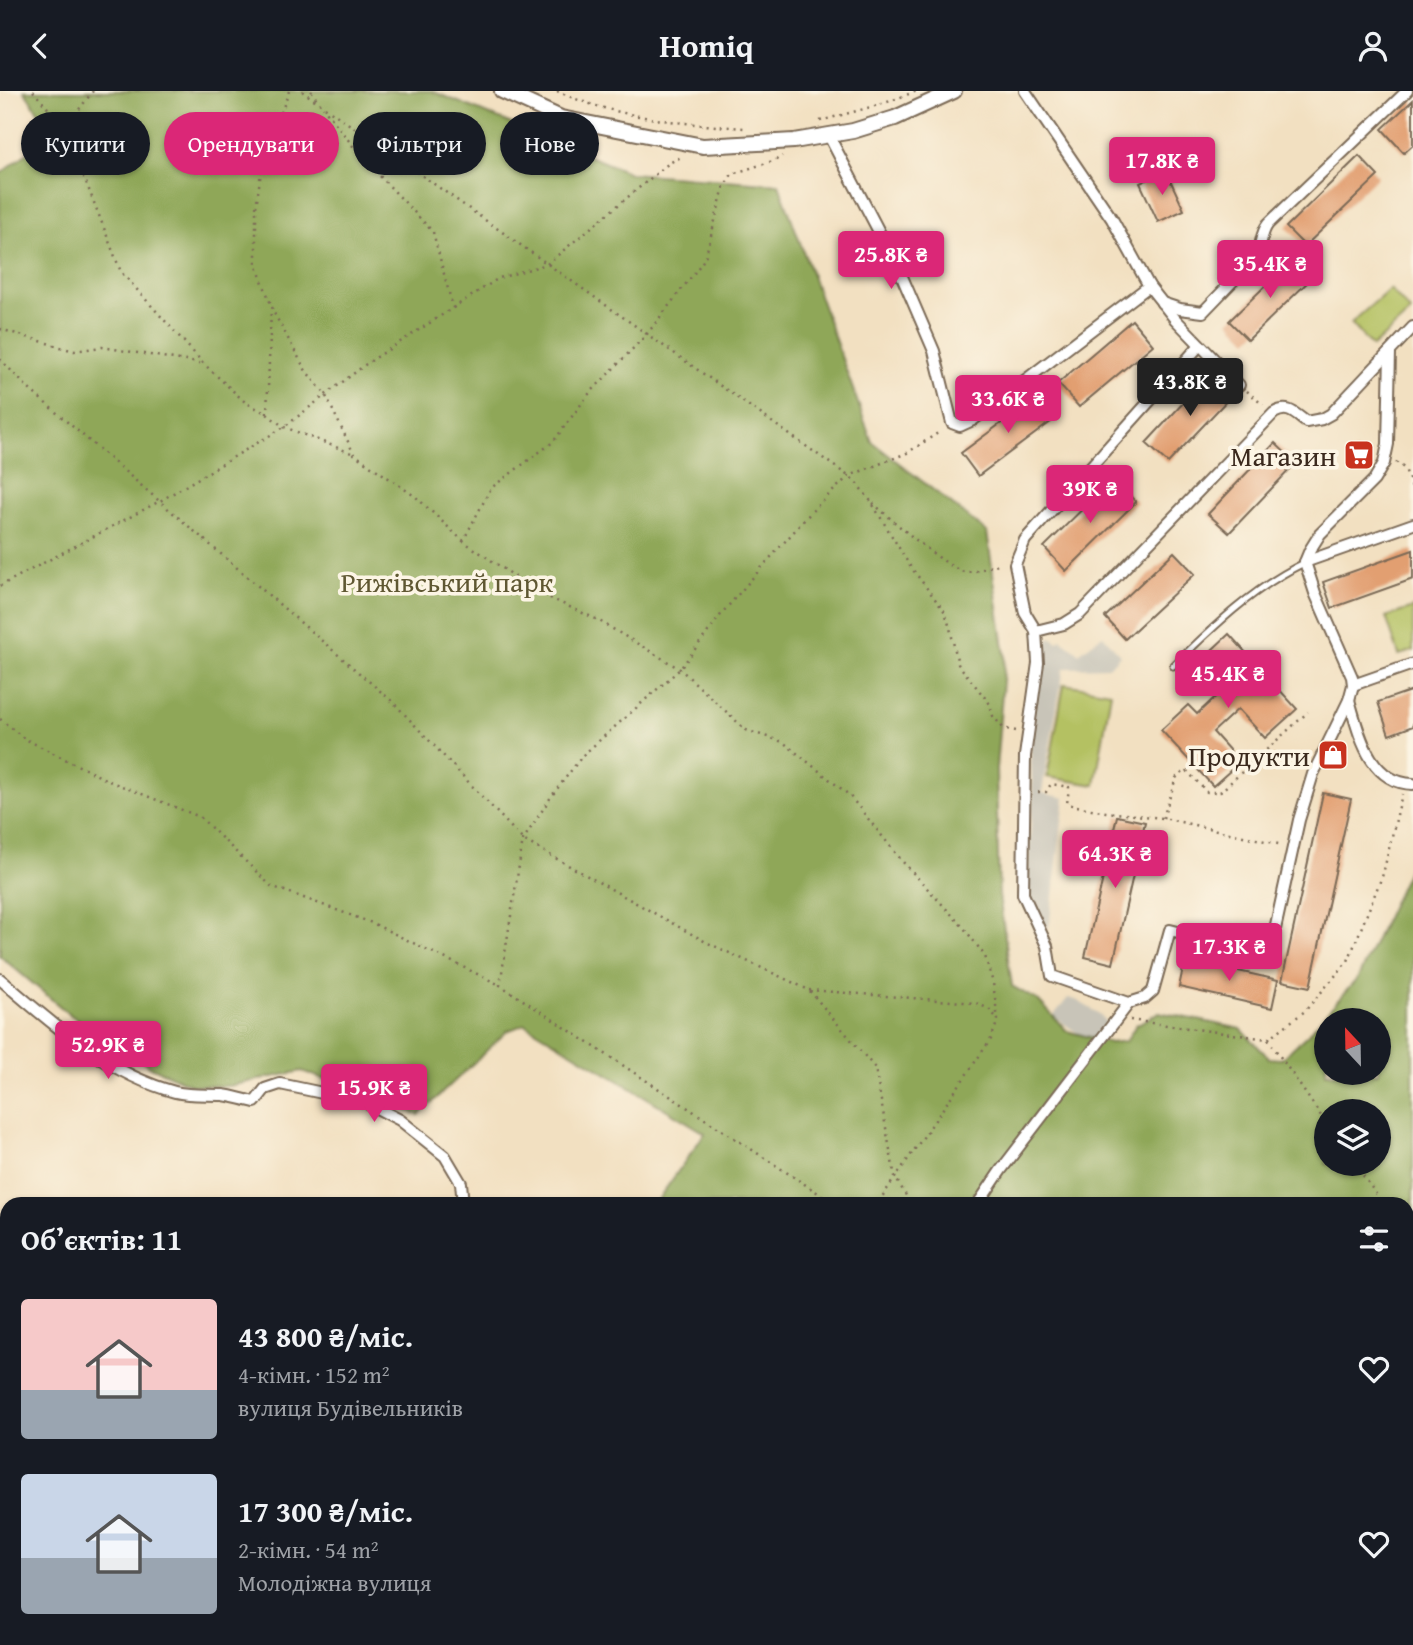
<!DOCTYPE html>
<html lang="uk">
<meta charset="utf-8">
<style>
:root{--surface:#171b24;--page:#20242c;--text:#f1f3f6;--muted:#9ea1a6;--accent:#db2777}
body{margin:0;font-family:"Gentium Book Plus",serif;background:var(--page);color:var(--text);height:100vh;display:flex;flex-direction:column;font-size:26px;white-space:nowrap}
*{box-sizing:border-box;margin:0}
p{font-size:23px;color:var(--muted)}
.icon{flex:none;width:38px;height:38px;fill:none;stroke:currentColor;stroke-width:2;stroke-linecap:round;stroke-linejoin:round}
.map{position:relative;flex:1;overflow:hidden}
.sheet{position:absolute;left:0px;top:1106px;width:1414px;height:448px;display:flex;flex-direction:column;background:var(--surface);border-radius:21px 21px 0 0;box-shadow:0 2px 5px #0004}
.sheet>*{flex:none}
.banner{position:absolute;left:21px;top:21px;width:700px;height:63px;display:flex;gap:14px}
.needle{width:46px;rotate:338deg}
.buttons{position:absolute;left:1314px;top:917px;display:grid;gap:14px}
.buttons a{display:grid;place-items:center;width:77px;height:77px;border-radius:50%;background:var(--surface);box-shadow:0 2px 5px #0004;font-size:35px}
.price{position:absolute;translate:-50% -60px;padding:0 16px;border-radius:7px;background:var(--accent);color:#fff;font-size:23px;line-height:46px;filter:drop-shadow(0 2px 4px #0008)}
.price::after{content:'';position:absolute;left:50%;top:42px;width:21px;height:16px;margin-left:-10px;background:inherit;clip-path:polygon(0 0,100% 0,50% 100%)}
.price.active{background:#222;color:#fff}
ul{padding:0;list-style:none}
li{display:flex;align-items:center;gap:21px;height:175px;padding:0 21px}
li span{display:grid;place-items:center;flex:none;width:196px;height:140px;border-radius:7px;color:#555}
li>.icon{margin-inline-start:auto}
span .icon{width:84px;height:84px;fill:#fffc;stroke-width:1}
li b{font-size:30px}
h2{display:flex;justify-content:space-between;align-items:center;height:84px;padding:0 21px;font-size:30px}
.chip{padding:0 24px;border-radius:32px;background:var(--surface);box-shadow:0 2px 5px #0004;font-size:24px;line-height:63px}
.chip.active{background:var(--accent);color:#fff}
header{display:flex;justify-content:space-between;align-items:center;height:91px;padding:0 21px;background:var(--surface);font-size:32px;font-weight:600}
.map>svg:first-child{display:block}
.industrial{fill:#c8c4b8}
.green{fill:#b4c162;stroke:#787640;stroke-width:2}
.forest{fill:#8fa758;stroke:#65683b;stroke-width:2;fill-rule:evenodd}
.building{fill:#e29f71}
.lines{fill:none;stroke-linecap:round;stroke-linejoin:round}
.service-casing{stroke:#7b6a57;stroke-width:9}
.minor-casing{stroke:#7b6a57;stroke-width:14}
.tertiary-casing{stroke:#7b6a57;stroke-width:18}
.path{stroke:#7b6a57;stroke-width:2.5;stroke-dasharray:2 5;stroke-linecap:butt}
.service{stroke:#fff;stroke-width:5}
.minor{stroke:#fff;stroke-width:10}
.tertiary{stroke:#fff;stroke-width:14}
.labels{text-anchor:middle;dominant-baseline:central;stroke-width:7;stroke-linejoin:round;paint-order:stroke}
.poi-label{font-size:28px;fill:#3b2a1e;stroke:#fcf5e5;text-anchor:end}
.park-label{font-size:28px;fill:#5f5732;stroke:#fcf5e5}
</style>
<header><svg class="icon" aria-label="back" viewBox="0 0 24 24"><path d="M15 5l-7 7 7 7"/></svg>Homiq<svg class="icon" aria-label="person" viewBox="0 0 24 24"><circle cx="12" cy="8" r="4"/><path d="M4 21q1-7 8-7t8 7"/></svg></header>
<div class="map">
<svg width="1413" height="1554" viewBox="0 0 1413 1554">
<rect width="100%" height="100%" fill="#fcf5e5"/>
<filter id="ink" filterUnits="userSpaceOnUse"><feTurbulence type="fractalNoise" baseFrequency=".0143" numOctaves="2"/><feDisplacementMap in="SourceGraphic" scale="14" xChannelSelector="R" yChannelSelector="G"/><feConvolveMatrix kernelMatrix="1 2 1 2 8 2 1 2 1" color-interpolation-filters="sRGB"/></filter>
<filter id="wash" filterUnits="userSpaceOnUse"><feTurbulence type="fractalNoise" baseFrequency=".00686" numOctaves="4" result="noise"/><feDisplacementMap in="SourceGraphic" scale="28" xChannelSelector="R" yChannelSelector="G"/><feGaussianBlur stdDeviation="1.57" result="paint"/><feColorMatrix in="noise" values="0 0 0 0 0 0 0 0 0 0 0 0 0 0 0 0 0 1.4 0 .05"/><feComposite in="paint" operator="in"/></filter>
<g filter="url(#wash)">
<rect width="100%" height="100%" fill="#f2e0c1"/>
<!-- industrial -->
<g class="industrial">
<polygon points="1103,544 1120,564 1109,576 1064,577 1045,682 1042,702 1065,707 1049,837 1036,825 1026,797 1033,707 1030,651 1040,559 1051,546 1058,551 1061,548 1079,562"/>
<polygon points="1068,907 1076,909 1098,922 1107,932 1011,1056 1079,943 1053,925"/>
</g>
<!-- green -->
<g class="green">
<polygon points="1390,198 1411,221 1372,256 1351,232"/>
<polygon points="1413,517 1413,560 1399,564 1386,526"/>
<polygon points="1064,593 1111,601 1095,694 1047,686"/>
</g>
<!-- forest -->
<path class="forest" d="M24 0H432L630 82 779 93 872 351 987 441 1005 564 996 678 999 804 1012 895 1039 910 1067 940 1111 952 1126 950 1136 934 1159 921 1241 938 1269 967 1281 968 1308 943 1358 887 1413 769V1554H457V1547H1407V1113H655L705 1042 525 933 507 940 419 1024 302 980 229 995 192 994 153 977 69 923 0 865V83L53 42ZM1326 929H1379V982H1326ZM1326 1020H1379V1073H1326Z"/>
<g id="blocks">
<!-- building -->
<g class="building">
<polygon points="1413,9 1413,54 1404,62 1382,38"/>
<polygon points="1359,65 1378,85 1305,155 1286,136"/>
<polygon points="1166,80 1184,119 1158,131 1140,92"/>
<polygon points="1293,168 1312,187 1248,249 1229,230"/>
<polygon points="1132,229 1153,254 1079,316 1058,292"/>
<polygon points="1211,282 1233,303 1168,372 1146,352"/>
<polygon points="1039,304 1056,327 978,385 961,362"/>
<polygon points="1275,352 1296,372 1229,442 1208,423"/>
<polygon points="1355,359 1368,365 1363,376 1349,369"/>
<polygon points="1113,388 1136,411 1066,480 1044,456"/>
<polygon points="1413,459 1413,488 1332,517 1323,491"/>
<polygon points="1174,461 1195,483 1125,548 1105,526"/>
<polygon points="1229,543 1297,618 1265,647 1238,618 1213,641 1240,671 1213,695 1161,639 1188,614 1197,623 1222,600 1197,573"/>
<polygon points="1413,599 1413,635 1389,644 1378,611"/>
<polygon points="1323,702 1351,708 1310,896 1282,890"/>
<polygon points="1117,725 1145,731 1113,873 1085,866"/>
<polygon points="1185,868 1278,889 1272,917 1179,896"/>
</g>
</g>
</g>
<g filter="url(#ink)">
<use href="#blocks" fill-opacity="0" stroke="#7b6a57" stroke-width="2"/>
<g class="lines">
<!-- service casing -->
<g class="service-casing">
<path id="service" d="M1173 575C1213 536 1253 497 1304 472"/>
</g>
<!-- minor casing -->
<g class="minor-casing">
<g id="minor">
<polyline points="1025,0 1112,128 1149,195 1175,228 1239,294"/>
<polyline points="829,45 900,181 934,260 952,332 960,335 973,329 1149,195"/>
<path d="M1162 212 1180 218 1203 221 1256 166C1262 155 1260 143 1268 133L1407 0"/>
<polyline points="1305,471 1413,433"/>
<polyline points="1036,540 1038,572 1025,665 1023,803 1047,855 1052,885 1129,912 1145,907 1153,900 1170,839 1258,861 1272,852 1299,729 1313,683 1349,609 1353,594 1352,586 1315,502 1305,471 1310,459 1320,443 1374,389 1384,372 1388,353 1390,261"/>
<path d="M1036 540 1064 533 1080 523 1274 322C1288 314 1294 322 1306 331L1322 328 1331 323 1413 236"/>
<polyline points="1036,540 1025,522 1015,473 1025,449 1199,255"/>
<polyline points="1353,594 1413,573"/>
<path d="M1349 609C1359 642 1369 692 1413 693"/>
<path d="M0 888C53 933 105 982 175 1001 191 1005 206 1003 223 1004 233 1005 244 1009 255 1011L265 998 280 993 365 1011 400 1029 445 1065 461 1092 463 1113"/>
<polyline points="978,1113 1001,1079 1129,912"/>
<polyline points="0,1188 7,1190"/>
<polyline points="397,1554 406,1550"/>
</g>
</g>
<!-- tertiary casing -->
<g class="tertiary-casing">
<polyline id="tertiary" points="502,0 561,27 703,55 794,50 853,40 895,27 954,0"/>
</g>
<!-- path -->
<g class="path">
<polyline points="33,0 65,37"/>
<polyline points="93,0 65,37 121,181 204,273 245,311 267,323 284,336 354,363"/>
<polyline points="289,0 262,74 256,116 256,173 275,224 306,280 325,303 354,363 416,406 463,450 539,502 596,528 680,578 746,639 783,651 849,704 903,771 964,837 985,865 993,892 998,929 991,948 877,1113"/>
<polyline points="302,0 854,389 870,409 910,475 945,521 950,537 958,573 990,613 993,625 1003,637 1016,640"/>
<polyline points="311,0 319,11"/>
<path d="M557 0C612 26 683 33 744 37"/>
<polyline points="820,30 882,13 917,0"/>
<polyline points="453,217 499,187 547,173 669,72 681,66"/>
<polyline points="0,238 74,260 102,256 204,273"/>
<polyline points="0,268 29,298 393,611 523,749 706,851 809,899 875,977 895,1086 911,1113"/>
<polyline points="1247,300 1263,314"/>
<polyline points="267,323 271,218"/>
<polyline points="1396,371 1405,378 1413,399"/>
<path d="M873 412C887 425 950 480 965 481 979 481 989 475 1002 472"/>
<polyline points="463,450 491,397 553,351 588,304 647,243 692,185 705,167 724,96 732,83 776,69 782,65"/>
<polyline points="0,495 160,410 284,336 366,273 453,217 433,141 359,63 323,16"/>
<polyline points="0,628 25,648 109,690 200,726 271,795 372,832 500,894"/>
<polyline points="1038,701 1046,701 1051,693 1069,696 1067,713 1106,721 1163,727 1283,754"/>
<polyline points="1163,727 1176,687 1186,679 1207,701 1220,701 1308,621"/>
<polyline points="809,899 976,912 989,918 996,926"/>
<polyline points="1130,929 1268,948 1305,920 1348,870 1383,783 1402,703"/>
<polyline points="1268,948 1326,1032"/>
<polyline points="1355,1073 1383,1113"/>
<polyline points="835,1113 500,894 523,749 551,706 583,664 680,578 723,521 755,484 814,418 849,385 907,362 941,340"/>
<polyline points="1407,1147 1413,1156"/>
<polyline points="1407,1489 1413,1508"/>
<polyline points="982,1547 1004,1554"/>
<polyline points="669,1554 669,1547"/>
<polyline points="718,1554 738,1547"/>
<polyline points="1410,1554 1413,1539"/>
</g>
<!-- service -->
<use href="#service" class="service"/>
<!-- minor -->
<use href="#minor" class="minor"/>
<!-- tertiary -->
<use href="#tertiary" class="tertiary"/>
</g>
</g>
<!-- icons -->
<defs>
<g id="supermarket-square" transform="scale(1.575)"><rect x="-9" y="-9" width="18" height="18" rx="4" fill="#c8321e" stroke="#fcf5e5"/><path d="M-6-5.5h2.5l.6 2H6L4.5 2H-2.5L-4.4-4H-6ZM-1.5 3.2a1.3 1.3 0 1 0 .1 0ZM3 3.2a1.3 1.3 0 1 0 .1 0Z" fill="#fff"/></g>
<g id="shop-square" transform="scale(1.575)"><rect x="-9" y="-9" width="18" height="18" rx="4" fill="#c8321e" stroke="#fcf5e5"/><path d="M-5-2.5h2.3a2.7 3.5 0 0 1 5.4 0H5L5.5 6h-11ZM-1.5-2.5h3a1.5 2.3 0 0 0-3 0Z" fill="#fff"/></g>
</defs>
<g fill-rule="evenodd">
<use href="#supermarket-square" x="1359" y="364"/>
<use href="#shop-square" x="1333" y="664"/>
</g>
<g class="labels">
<!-- poi labels -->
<g class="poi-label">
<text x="1336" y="364">Магазин</text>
<text x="1310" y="664">Продукти</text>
</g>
<!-- park labels -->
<g class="park-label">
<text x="447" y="490">Рижівський парк</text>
</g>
</g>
</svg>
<div class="buttons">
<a><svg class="needle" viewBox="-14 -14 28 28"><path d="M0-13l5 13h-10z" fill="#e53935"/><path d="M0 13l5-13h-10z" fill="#9ea1a6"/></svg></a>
<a><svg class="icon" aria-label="layers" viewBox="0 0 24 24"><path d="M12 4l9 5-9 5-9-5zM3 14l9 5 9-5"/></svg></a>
</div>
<b class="price" style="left:1162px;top:106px">17.8K ₴</b>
<b class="price" style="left:891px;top:200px">25.8K ₴</b>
<b class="price" style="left:1270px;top:209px">35.4K ₴</b>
<b class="price active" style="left:1190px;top:327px">43.8K ₴</b>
<b class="price" style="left:1008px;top:344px">33.6K ₴</b>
<b class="price" style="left:1090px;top:434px">39K ₴</b>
<b class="price" style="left:1228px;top:619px">45.4K ₴</b>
<b class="price" style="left:1115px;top:799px">64.3K ₴</b>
<b class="price" style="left:1229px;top:892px">17.3K ₴</b>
<b class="price" style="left:108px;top:990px">52.9K ₴</b>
<b class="price" style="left:374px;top:1033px">15.9K ₴</b>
<div class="banner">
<a class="chip">Купити</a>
<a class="chip active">Орендувати</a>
<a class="chip">Фільтри</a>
<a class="chip">Нове</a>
</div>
<section class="sheet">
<h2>Об’єктів: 11<svg class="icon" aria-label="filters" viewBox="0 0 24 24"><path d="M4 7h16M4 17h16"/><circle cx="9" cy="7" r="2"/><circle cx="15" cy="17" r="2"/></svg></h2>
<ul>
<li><span style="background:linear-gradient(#f6c9c9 65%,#9aa5b1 0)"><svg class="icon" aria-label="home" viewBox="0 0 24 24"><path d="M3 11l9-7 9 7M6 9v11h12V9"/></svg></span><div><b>43 800 ₴/міс.</b><p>4-кімн. · 152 m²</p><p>вулиця Будівельників</p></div><svg class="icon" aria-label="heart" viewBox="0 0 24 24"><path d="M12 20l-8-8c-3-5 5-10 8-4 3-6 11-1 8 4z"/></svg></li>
<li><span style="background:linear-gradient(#c9d6e8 60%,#9aa5b1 0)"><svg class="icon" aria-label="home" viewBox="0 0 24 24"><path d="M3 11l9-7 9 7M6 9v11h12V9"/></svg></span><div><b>17 300 ₴/міс.</b><p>2-кімн. · 54 m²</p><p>Молодіжна вулиця</p></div><svg class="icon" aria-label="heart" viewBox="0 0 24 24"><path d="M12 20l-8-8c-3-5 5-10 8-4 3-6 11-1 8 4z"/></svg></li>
</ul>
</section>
</div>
